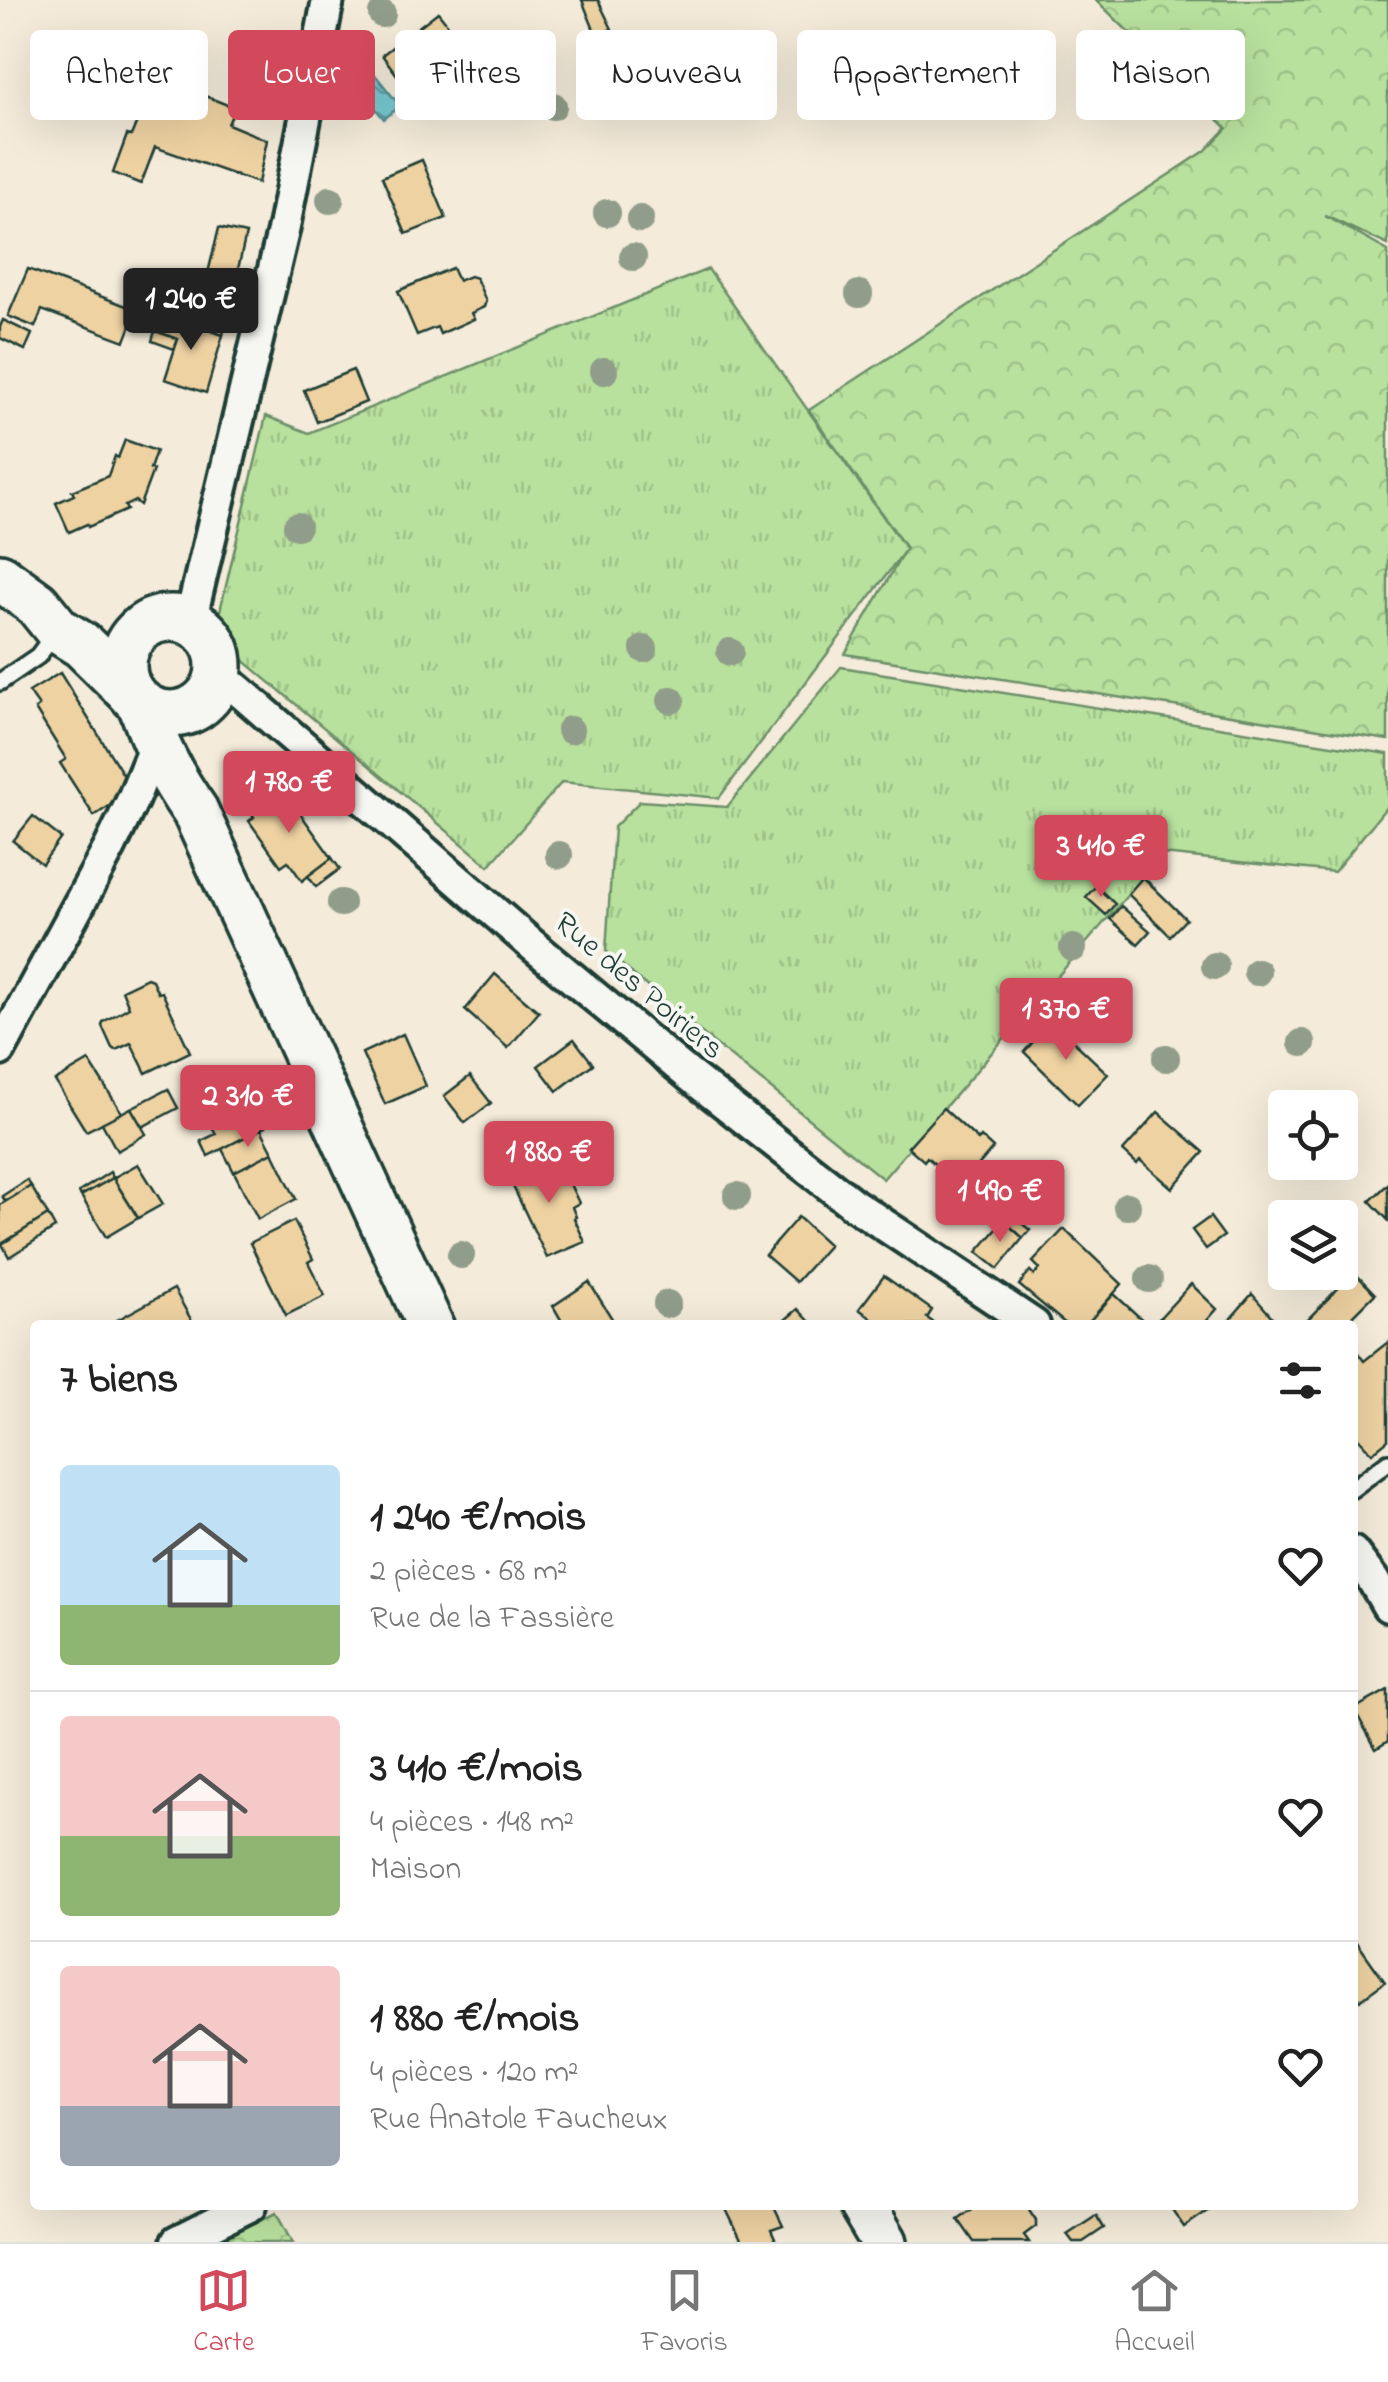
<!DOCTYPE html>
<html lang="fr">
<meta charset="utf-8">
<style>
:root{--surface:#fff;--page:#f2f2f2;--text:#222;--muted:#767676;--line:#e0e0e0;--accent:#d1495b}
body{margin:0;font-family:"Indie Flower",sans-serif;background:var(--page);color:var(--text);height:100vh;display:flex;flex-direction:column;font-size:38px;white-space:nowrap}
*{box-sizing:border-box;margin:0}
p{font-size:32px;color:var(--muted)}
.icon{flex:none;width:55px;height:55px;fill:none;stroke:currentColor;stroke-width:2;stroke-linecap:round;stroke-linejoin:round}
.map{position:relative;flex:1;overflow:hidden}
.details{position:absolute;left:30px;top:1320px;width:1328px;height:890px;display:flex;flex-direction:column;background:var(--surface);border-radius:10px;box-shadow:0 10px 40px #0002}
.details>*{flex:none}
.hud{position:absolute;left:30px;top:30px;width:1330px;height:90px;display:flex;gap:20px}
.buttons{position:absolute;left:1268px;top:1090px;display:grid;gap:20px}
.buttons a{display:grid;place-items:center;width:90px;height:90px;border-radius:10px;background:var(--surface);box-shadow:0 10px 40px #0002;font-size:50px}
.price{position:absolute;translate:-50% -85px;padding:0 22px;border-radius:10px;background:var(--accent);color:#fff;font-size:32px;line-height:65px;filter:drop-shadow(0 2px 5px #0008)}
.price::after{content:'';position:absolute;left:50%;top:60px;width:30px;height:22px;margin-left:-15px;background:inherit;clip-path:polygon(0 0,100% 0,50% 100%)}
.price.on{background:#222;color:#fff}
ul{padding:0;list-style:none}
li{display:flex;align-items:center;gap:30px;height:250px;padding:0 30px}
li+li{border-top:2px solid var(--line)}
li span{display:grid;place-items:center;flex:none;width:280px;height:200px;border-radius:10px;color:#555}
li>.icon{margin-inline-start:auto}
span .icon{width:120px;height:120px;fill:#fffc;stroke-width:1}
li b{font-size:42px}
h2{display:flex;justify-content:space-between;align-items:center;height:120px;padding:0 30px;font-size:42px}
.tag{padding:0 35px;border-radius:10px;background:var(--surface);box-shadow:0 10px 40px #0002;font-size:35px;line-height:90px}
.tag.on{background:var(--accent);color:#fff}
.tab-bar{display:flex;justify-content:space-around;align-items:center;height:140px;border-top:2px solid var(--line);background:var(--surface);font-size:28px;color:var(--muted)}
.tab-bar a{display:grid;justify-items:center;gap:5px}
.tab-bar .on{color:var(--accent)}
.map>svg:first-child{display:block}
.grass{fill:url(#grass-tufts);stroke:#6c8f69;stroke-width:2.5}
.forest{fill:url(#forest-crowns);stroke:#6c8f69;stroke-width:2.5}
.water{fill:url(#water-waves);stroke:#559293;stroke-width:2.5}
.building{fill:#eed2a2;stroke:#1f3d34;stroke-width:2.5}
.lines{fill:none;stroke-linecap:round;stroke-linejoin:round}
.lane-casing{stroke:#1f3d34;stroke-width:22}
.street-casing{stroke:#1f3d34;stroke-width:38}
.secondary-casing{stroke:#1f3d34;stroke-width:52}
.lane{stroke:#f6f6f2;stroke-width:15}
.street{stroke:#f6f6f2;stroke-width:30}
.secondary{stroke:#f6f6f2;stroke-width:45}
.tree{fill:#909d8a}
.labels{text-anchor:middle;dominant-baseline:central;stroke-width:8;stroke-linejoin:round;paint-order:stroke}
.street-label{font-size:32px;fill:#1f3d34;stroke:#f6f6f2}
</style>
<div class="map">
<svg width="1388" height="2242" viewBox="0 0 1388 2242">
<defs>
<pattern id="grass-tufts" width="24" height="20" patternUnits="userSpaceOnUse" patternTransform="scale(2.5)"><rect width="24" height="20" fill="#b8e19e"/><path d="M3 7l-1-3M5 7V3M7 7l1-3M15 17l-1-3M17 17v-4M19 17l1-3" fill="none" stroke="#9ec289"/></pattern>
<pattern id="forest-crowns" width="20" height="18" patternUnits="userSpaceOnUse" patternTransform="scale(2.5)"><rect width="20" height="18" fill="#b8e19e"/><path d="M2 6a3 3 0 1 1 6 0M12 15a3 3 0 1 1 6 0" fill="none" stroke="#9ec289"/></pattern>
<pattern id="water-waves" width="16" height="10" patternUnits="userSpaceOnUse" patternTransform="scale(2.5)"><rect width="16" height="10" fill="#79cad2"/><path d="M0 5q4-4 8 0t8 0" fill="none" stroke="#63a5ab"/></pattern>
</defs>
<rect width="100%" height="100%" fill="#f4ebda"/>
<filter id="ink" filterUnits="userSpaceOnUse"><feTurbulence type="fractalNoise" baseFrequency=".01" numOctaves="2"/><feDisplacementMap in="SourceGraphic" scale="20" xChannelSelector="R" yChannelSelector="G"/><feConvolveMatrix kernelMatrix="1 2 1 2 8 2 1 2 1" color-interpolation-filters="sRGB"/></filter>
<g filter="url(#ink)">
<!-- grass -->
<g class="grass">
<polygon points="708,269 906,549 719,798 562,782 489,866 236,654 220,611 266,416 309,433"/>
<polygon points="841,667 1388,754 1388,805 1334,872 1163,854 883,1179 688,1022 606,951 614,827 640,801 727,807"/>
</g>
<!-- forest -->
<g class="forest">
<polygon points="1096,0 1388,0 1388,245 1325,216 1388,251 1388,740 845,654 906,548 809,410 1205,151 1227,128"/>
<polygon points="277,2212 293,2242 215,2242"/>
</g>
<!-- water -->
<polygon class="water" points="373,72 400,106 384,119 356,85"/>
<!-- building -->
<g class="building">
<polygon points="582,0 598,0 612,29 596,35"/>
<polygon points="438,12 483,69 425,112 382,55"/>
<polygon points="148,94 199,114 205,96 235,108 228,124 267,140 258,183 155,147 141,184 113,173 127,135 131,136"/>
<polygon points="422,160 446,218 406,234 382,177"/>
<polygon points="219,228 246,234 223,335 195,326"/>
<polygon points="452,268 458,281 470,276 476,278 486,301 484,307 471,313 474,319 440,334 437,327 417,335 398,291"/>
<polygon points="28,269 137,310 125,341 42,310 35,327 8,316"/>
<polygon points="161,314 223,335 206,393 165,379 178,339 155,331"/>
<polygon points="3,320 32,334 25,350 0,338 0,327"/>
<polygon points="155,331 178,339 174,349 152,341"/>
<polygon points="353,370 366,402 317,422 304,390"/>
<polygon points="125,440 156,451 150,469 153,470 140,505 135,501 125,506 127,510 88,527 87,524 69,532 56,503 74,495 72,491 108,476 115,456 118,458"/>
<polygon points="60,673 129,784 123,797 94,816 60,763 66,759 35,709 39,706 29,692"/>
<polygon points="287,795 332,858 302,881 288,861 281,866 249,821 254,817 247,807 263,796 270,806"/>
<polygon points="33,816 61,838 42,864 13,841"/>
<polygon points="332,858 340,869 316,887 308,876"/>
<polygon points="1143,877 1186,919 1170,936 1128,894"/>
<polygon points="1096,886 1115,904 1106,915 1086,897"/>
<polygon points="1121,906 1150,931 1138,944 1110,919"/>
<polygon points="495,974 539,1012 508,1048 465,1010"/>
<polygon points="147,978 152,980 158,993 162,992 190,1052 146,1073 131,1043 116,1050 112,1048 102,1026 103,1022 129,1007 122,990"/>
<polygon points="1052,1021 1108,1074 1078,1105 1024,1052"/>
<polygon points="403,1034 426,1086 385,1104 362,1053"/>
<polygon points="574,1039 593,1064 557,1091 538,1066"/>
<polygon points="89,1061 122,1113 86,1131 55,1081"/>
<polygon points="238,1076 265,1127 208,1156 201,1141 216,1134 196,1098"/>
<polygon points="470,1076 491,1103 465,1123 444,1096"/>
<polygon points="168,1089 178,1108 142,1127 131,1108"/>
<polygon points="131,1108 146,1134 117,1151 102,1123"/>
<polygon points="943,1108 978,1140 981,1137 993,1148 963,1183 950,1172 947,1175 927,1157 924,1161 908,1147"/>
<polygon points="1158,1112 1204,1152 1172,1188 1140,1160 1137,1164 1123,1151"/>
<polygon points="261,1129 273,1152 234,1172 222,1149"/>
<polygon points="273,1152 296,1199 258,1219 234,1172"/>
<polygon points="556,1155 579,1203 572,1207 576,1217 574,1218 585,1242 547,1258 509,1178"/>
<polygon points="138,1164 163,1204 138,1218 113,1178"/>
<polygon points="110,1172 113,1178 81,1196 79,1192"/>
<polygon points="113,1178 138,1218 106,1237 81,1196"/>
<polygon points="27,1180 31,1186 6,1202 2,1196"/>
<polygon points="1388,1184 1388,1220 1370,1201"/>
<polygon points="31,1186 48,1215 0,1245 0,1205"/>
<polygon points="1010,1214 1030,1230 1023,1238 1004,1221"/>
<polygon points="48,1215 55,1228 9,1257 2,1244"/>
<polygon points="798,1217 829,1245 796,1282 765,1255"/>
<polygon points="1210,1217 1224,1236 1206,1249 1192,1230"/>
<polygon points="294,1221 313,1259 308,1262 325,1296 286,1315 250,1243"/>
<polygon points="1004,1221 1023,1238 998,1269 977,1252"/>
<polygon points="1064,1229 1122,1284 1086,1325 1067,1325 1019,1285 1030,1271 1034,1275 1040,1269 1033,1262"/>
<polygon points="1354,1272 1375,1294 1344,1325 1302,1325"/>
<polygon points="884,1276 932,1310 927,1318 937,1325 880,1325 859,1309"/>
<polygon points="589,1282 616,1325 564,1325 553,1306"/>
<polygon points="1191,1284 1217,1309 1203,1325 1153,1325"/>
<polygon points="174,1289 194,1325 108,1325 128,1314"/>
<polygon points="1114,1294 1148,1325 1086,1325"/>
<polygon points="1252,1294 1279,1325 1225,1325"/>
<polygon points="798,1309 813,1325 779,1325"/>
<polygon points="1388,1342 1388,1440 1372,1453 1352,1431 1352,1345 1364,1361"/>
<polygon points="1388,1690 1388,1741 1376,1749 1354,1709"/>
<polygon points="1352,1935 1385,1982 1360,2000 1356,1993 1352,1996"/>
<polygon points="724,2205 773,2205 783,2226 771,2230 775,2239 769,2242 742,2242"/>
<polygon points="978,2205 1026,2205 1036,2220 1036,2226 1024,2235 1029,2242 974,2242 958,2219"/>
<polygon points="1169,2205 1216,2205 1184,2227"/>
<polygon points="1096,2215 1104,2228 1083,2242 1073,2242 1067,2234"/>
</g>
<g class="lines">
<!-- lane casing -->
<g class="lane-casing">
<g id="lane">
<polyline points="0,682 38,656 55,633"/>
<polyline points="1352,1489 1388,1462"/>
</g>
</g>
<!-- street casing -->
<g class="street-casing">
<g id="street">
<polyline points="190,622 284,227 328,0"/>
<polyline points="216,682 236,688 530,943 689,1075 853,1204 1034,1325"/>
<polyline points="0,1050 110,847 133,799 155,745"/>
<polyline points="1352,1552 1373,1580 1388,1606"/>
<polyline points="177,2242 251,2205"/>
</g>
</g>
<!-- secondary casing -->
<g class="secondary-casing">
<g id="secondary">
<polyline points="0,577 37,604 58,630 82,645 130,692"/>
<circle cx="171" cy="666" r="48"/>
<path d="M141 704C156 746 169 774 195 811L430 1325"/>
<polyline points="862,2205 884,2242"/>
</g>
</g>
<!-- lane -->
<use href="#lane" class="lane"/>
<!-- street -->
<use href="#street" class="street"/>
<!-- secondary -->
<use href="#secondary" class="secondary"/>
</g>
<!-- trees -->
<g class="tree">
<circle cx="382" cy="14" r="14"/>
<circle cx="553" cy="106" r="14"/>
<circle cx="330" cy="200" r="14"/>
<circle cx="607" cy="213" r="14"/>
<circle cx="640" cy="219" r="14"/>
<circle cx="633" cy="257" r="14"/>
<circle cx="859" cy="294" r="14"/>
<circle cx="604" cy="371" r="14"/>
<circle cx="297" cy="526" r="14"/>
<circle cx="644" cy="649" r="14"/>
<circle cx="730" cy="652" r="14"/>
<circle cx="671" cy="700" r="14"/>
<circle cx="570" cy="730" r="14"/>
<circle cx="559" cy="855" r="14"/>
<circle cx="341" cy="903" r="14"/>
<circle cx="1073" cy="948" r="14"/>
<circle cx="1215" cy="966" r="14"/>
<circle cx="1257" cy="972" r="14"/>
<circle cx="1111" cy="1021" r="14"/>
<circle cx="1302" cy="1043" r="14"/>
<circle cx="1166" cy="1058" r="14"/>
<circle cx="737" cy="1196" r="14"/>
<circle cx="1127" cy="1206" r="14"/>
<circle cx="461" cy="1255" r="14"/>
<circle cx="1149" cy="1279" r="14"/>
<circle cx="667" cy="1304" r="14"/>
</g>
</g>
<g class="labels">
<!-- street labels -->
<g class="street-label">
<text transform="translate(638 987) rotate(40)">Rue des Poiriers</text>
</g>
</g>
</svg>
<div class="buttons">
<a><svg class="icon" aria-label="locate" viewBox="0 0 24 24"><circle cx="12" cy="12" r="6"/><path d="M12 2v4M12 18v4M2 12h4M18 12h4"/></svg></a>
<a><svg class="icon" aria-label="layers" viewBox="0 0 24 24"><path d="M12 4l9 5-9 5-9-5zM3 14l9 5 9-5"/></svg></a>
</div>
<b class="price on" style="left:191px;top:353px">1 240 €</b>
<b class="price" style="left:289px;top:836px">1 780 €</b>
<b class="price" style="left:1101px;top:900px">3 410 €</b>
<b class="price" style="left:1066px;top:1063px">1 370 €</b>
<b class="price" style="left:248px;top:1150px">2 310 €</b>
<b class="price" style="left:549px;top:1206px">1 880 €</b>
<b class="price" style="left:1000px;top:1245px">1 490 €</b>
<div class="hud">
<a class="tag">Acheter</a>
<a class="tag on">Louer</a>
<a class="tag">Filtres</a>
<a class="tag">Nouveau</a>
<a class="tag">Appartement</a>
<a class="tag">Maison</a>
</div>
<section class="details">
<h2>7 biens<svg class="icon" aria-label="filters" viewBox="0 0 24 24"><path d="M4 7h16M4 17h16"/><circle cx="9" cy="7" r="2"/><circle cx="15" cy="17" r="2"/></svg></h2>
<ul>
<li><span style="background:linear-gradient(#bfe0f5 70%,#8fb573 0)"><svg class="icon" aria-label="home" viewBox="0 0 24 24"><path d="M3 11l9-7 9 7M6 9v11h12V9"/></svg></span><div><b>1 240 €/mois</b><p>2 pièces · 68 m²</p><p>Rue de la Fassière</p></div><svg class="icon" aria-label="heart" viewBox="0 0 24 24"><path d="M12 20l-8-8c-3-5 5-10 8-4 3-6 11-1 8 4z"/></svg></li>
<li><span style="background:linear-gradient(#f6c9c9 60%,#8fb573 0)"><svg class="icon" aria-label="home" viewBox="0 0 24 24"><path d="M3 11l9-7 9 7M6 9v11h12V9"/></svg></span><div><b>3 410 €/mois</b><p>4 pièces · 148 m²</p><p>Maison</p></div><svg class="icon" aria-label="heart" viewBox="0 0 24 24"><path d="M12 20l-8-8c-3-5 5-10 8-4 3-6 11-1 8 4z"/></svg></li>
<li><span style="background:linear-gradient(#f6c9c9 70%,#9aa5b1 0)"><svg class="icon" aria-label="home" viewBox="0 0 24 24"><path d="M3 11l9-7 9 7M6 9v11h12V9"/></svg></span><div><b>1 880 €/mois</b><p>4 pièces · 120 m²</p><p>Rue Anatole Faucheux</p></div><svg class="icon" aria-label="heart" viewBox="0 0 24 24"><path d="M12 20l-8-8c-3-5 5-10 8-4 3-6 11-1 8 4z"/></svg></li>
</ul>
</section>
</div>
<nav class="tab-bar">
<a class="on"><svg class="icon" aria-label="map" viewBox="0 0 24 24"><path d="M3 6l6-2 6 2 6-2v14l-6 2-6-2-6 2zM9 4v14M15 6v14"/></svg>Carte</a>
<a><svg class="icon" aria-label="saved" viewBox="0 0 24 24"><path d="M7 4h10v16l-5-4-5 4z"/></svg>Favoris</a>
<a><svg class="icon" aria-label="home" viewBox="0 0 24 24"><path d="M3 11l9-7 9 7M6 9v11h12V9"/></svg>Accueil</a>
</nav>
